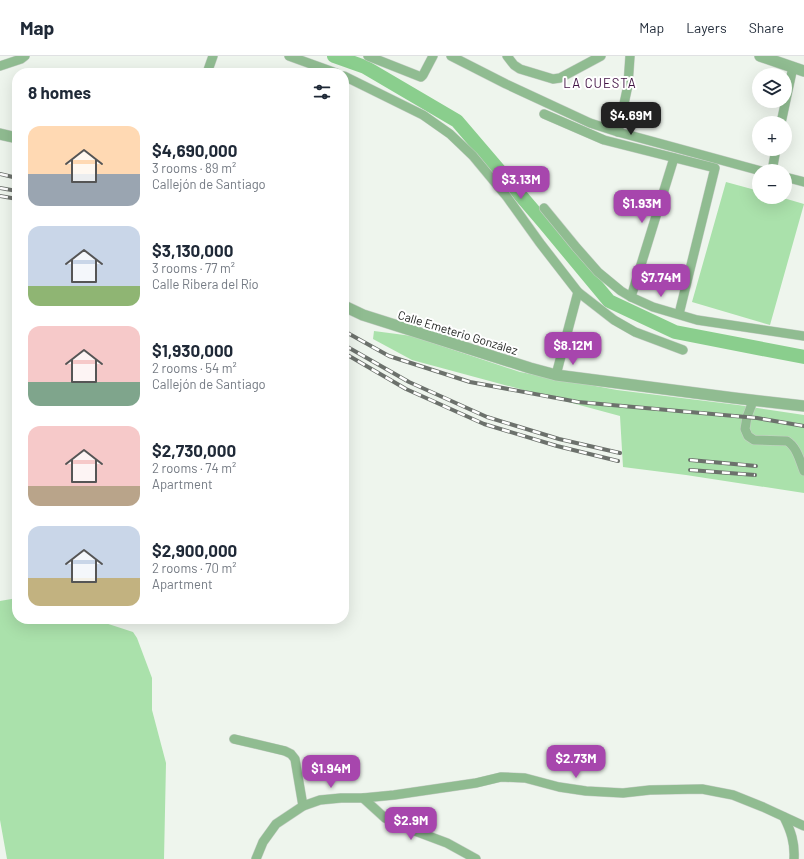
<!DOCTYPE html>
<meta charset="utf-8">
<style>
:root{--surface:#fff;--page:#f6f6f7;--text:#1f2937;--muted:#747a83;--line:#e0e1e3;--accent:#a746ad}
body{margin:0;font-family:Barlow,sans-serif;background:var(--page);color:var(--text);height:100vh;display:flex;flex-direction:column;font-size:15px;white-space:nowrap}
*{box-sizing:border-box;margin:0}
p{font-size:13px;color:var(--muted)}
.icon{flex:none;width:22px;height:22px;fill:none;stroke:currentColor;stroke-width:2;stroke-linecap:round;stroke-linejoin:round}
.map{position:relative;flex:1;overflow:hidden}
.side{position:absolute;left:12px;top:12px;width:337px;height:556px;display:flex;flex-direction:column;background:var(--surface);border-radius:16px;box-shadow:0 4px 16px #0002}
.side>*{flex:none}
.controls{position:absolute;left:752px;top:12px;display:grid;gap:8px}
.controls a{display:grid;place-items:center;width:40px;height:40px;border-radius:50%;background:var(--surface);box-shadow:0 4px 16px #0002;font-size:20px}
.price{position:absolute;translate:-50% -34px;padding:0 9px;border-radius:8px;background:var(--accent);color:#fff;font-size:13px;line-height:26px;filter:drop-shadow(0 1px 2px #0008)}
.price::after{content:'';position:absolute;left:50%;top:24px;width:12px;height:9px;margin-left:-6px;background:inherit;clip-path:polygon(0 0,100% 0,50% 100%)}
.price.current{background:#222;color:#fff}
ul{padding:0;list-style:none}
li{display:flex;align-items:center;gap:12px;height:100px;padding:0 16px}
li span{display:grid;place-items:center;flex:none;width:112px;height:80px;border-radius:12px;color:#555}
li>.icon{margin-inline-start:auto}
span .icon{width:48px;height:48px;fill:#fffc;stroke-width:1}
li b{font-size:17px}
h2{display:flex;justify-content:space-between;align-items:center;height:48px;padding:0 16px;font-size:17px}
header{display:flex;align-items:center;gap:24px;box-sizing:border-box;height:56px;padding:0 20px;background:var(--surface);border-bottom:1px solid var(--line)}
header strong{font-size:19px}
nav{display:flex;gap:22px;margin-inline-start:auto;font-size:14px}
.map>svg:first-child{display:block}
.green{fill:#aae1ab}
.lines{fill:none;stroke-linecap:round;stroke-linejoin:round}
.river{stroke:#8ace8d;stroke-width:14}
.minor-casing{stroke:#c8cfc8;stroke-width:10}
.tertiary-casing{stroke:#c8cfc8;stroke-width:12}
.minor{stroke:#90bc91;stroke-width:9}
.tertiary{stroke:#90bc91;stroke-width:11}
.rail-casing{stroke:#6c716c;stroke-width:4}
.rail{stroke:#fff;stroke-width:2.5;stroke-dasharray:8;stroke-linecap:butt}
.labels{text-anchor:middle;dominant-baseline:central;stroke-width:4;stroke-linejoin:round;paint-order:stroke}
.street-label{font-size:12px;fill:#1d201d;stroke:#fff}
.neighbourhood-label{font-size:13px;letter-spacing:1px;fill:#401143;stroke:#fff}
</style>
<header>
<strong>Map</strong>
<nav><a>Map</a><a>Layers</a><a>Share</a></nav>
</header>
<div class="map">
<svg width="804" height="803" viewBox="0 0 804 803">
<rect width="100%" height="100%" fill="#eef5ed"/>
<!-- green -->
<g class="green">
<polygon points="726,126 759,135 759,141 780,141 804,148 770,269 692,246"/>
<polygon points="374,275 412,280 520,316 617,334 738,349 804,359 804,437 686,419 623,411 620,360 412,304 373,283"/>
<polygon points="17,542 17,563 93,563 133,576 137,582 152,622 152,654 166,707 164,803 7,803 0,764 0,545"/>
</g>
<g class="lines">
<!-- river -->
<polyline class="river" points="334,0 365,11 457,65 545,168 609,245 675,276 804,301"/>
<!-- minor casing -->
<g class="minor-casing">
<g id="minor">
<polyline points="289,0 336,17"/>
<polyline points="368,0 421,21 423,19 433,0"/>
<polyline points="451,0 506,28 590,67 618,76 761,115"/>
<polyline points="507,0 514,9 520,13 553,23 560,22 601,0"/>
<polyline points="0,10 21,3 25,0"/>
<polyline points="207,17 213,0"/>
<polyline points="344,20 423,59 450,78 473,100 507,141 540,187 578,236 614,264 635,276 683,294"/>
<polyline points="544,58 604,84 715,112 679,258"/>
<polyline points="781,67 793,11"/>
<polyline points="618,76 628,29 630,0"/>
<polyline points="772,115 776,93"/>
<polyline points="785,121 804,126"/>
<polyline points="544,152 576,191 598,216 621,235 631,241 653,251 697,264 804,280"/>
<polyline points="631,241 674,102"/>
<polyline points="556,319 578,236"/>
<path d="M753 345 747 361 745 373 748 380 754 384 787 385C797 391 800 405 804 415"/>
<polyline points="234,683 285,695 291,698 295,703 303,750"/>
<polyline points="363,742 385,762 399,769 447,787 476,803"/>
<path d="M784 761C791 775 795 787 794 803"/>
<polyline points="256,803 263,786 276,768 303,750 320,744 341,742 363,742 394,739 476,727 501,721 525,722 559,731 586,735 623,737 650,734 702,733 733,739 763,751 804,770"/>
</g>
</g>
<!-- tertiary casing -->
<g class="tertiary-casing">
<g id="tertiary">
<polyline points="760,0 804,15"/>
<polyline points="0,78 17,82"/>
<polyline points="344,250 363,259 530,312 556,319 734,342 804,350"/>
</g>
</g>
<!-- minor -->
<use href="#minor" class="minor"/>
<!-- tertiary -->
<use href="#tertiary" class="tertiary"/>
<!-- rail casing -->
<g class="rail-casing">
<g id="rail">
<polyline points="0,118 17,122"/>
<polyline points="0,132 17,135"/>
<polyline points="0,140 17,143"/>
<polyline points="344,275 389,300 470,326 578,346 757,362 804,370"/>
<polyline points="344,289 409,326 487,361 559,383 620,397"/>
<polyline points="344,297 406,333 484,368 557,390 618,405"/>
<polyline points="690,404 756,410"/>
<polyline points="690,414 755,419"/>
</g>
</g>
<!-- rail -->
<use href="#rail" class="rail"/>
</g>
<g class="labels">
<!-- street labels -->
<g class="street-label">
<text transform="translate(458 276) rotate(17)">Calle Emeterio González</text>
</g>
<!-- neighbourhood labels -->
<g class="neighbourhood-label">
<text x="600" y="27">LA CUESTA</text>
</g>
</g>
</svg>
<div class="controls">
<a><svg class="icon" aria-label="layers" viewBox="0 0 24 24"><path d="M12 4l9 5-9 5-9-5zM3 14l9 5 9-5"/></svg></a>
<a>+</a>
<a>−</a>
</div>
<b class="price current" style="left:631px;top:80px">$4.69M</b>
<b class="price" style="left:521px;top:144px">$3.13M</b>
<b class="price" style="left:642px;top:168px">$1.93M</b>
<b class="price" style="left:661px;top:242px">$7.74M</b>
<b class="price" style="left:573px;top:310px">$8.12M</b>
<b class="price" style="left:576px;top:723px">$2.73M</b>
<b class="price" style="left:331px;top:733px">$1.94M</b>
<b class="price" style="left:411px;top:785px">$2.9M</b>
<section class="side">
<h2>8 homes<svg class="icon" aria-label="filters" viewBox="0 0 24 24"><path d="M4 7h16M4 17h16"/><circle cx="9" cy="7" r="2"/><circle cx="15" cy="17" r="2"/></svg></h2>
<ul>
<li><span style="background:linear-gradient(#ffd9b3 60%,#9aa5b1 0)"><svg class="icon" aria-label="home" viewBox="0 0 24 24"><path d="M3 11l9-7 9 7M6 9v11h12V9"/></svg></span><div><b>$4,690,000</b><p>3 rooms · 89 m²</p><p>Callejón de Santiago</p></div></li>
<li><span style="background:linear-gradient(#c9d6e8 75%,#8fb573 0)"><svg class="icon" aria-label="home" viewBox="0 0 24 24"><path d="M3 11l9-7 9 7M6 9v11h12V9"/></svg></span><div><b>$3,130,000</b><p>3 rooms · 77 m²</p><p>Calle Ribera del Río</p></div></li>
<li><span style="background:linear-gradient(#f6c9c9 70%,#7fa58c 0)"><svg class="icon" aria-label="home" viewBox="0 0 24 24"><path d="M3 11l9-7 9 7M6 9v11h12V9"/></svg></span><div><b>$1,930,000</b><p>2 rooms · 54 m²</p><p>Callejón de Santiago</p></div></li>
<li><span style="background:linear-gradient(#f6c9c9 75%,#b9a48a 0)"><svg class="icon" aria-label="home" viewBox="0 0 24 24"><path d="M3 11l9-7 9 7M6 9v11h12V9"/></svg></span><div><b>$2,730,000</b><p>2 rooms · 74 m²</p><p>Apartment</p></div></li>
<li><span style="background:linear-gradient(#c9d6e8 65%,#c2b280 0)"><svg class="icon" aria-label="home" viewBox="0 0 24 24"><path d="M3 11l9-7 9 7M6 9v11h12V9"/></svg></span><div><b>$2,900,000</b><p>2 rooms · 70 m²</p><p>Apartment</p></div></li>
</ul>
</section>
</div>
